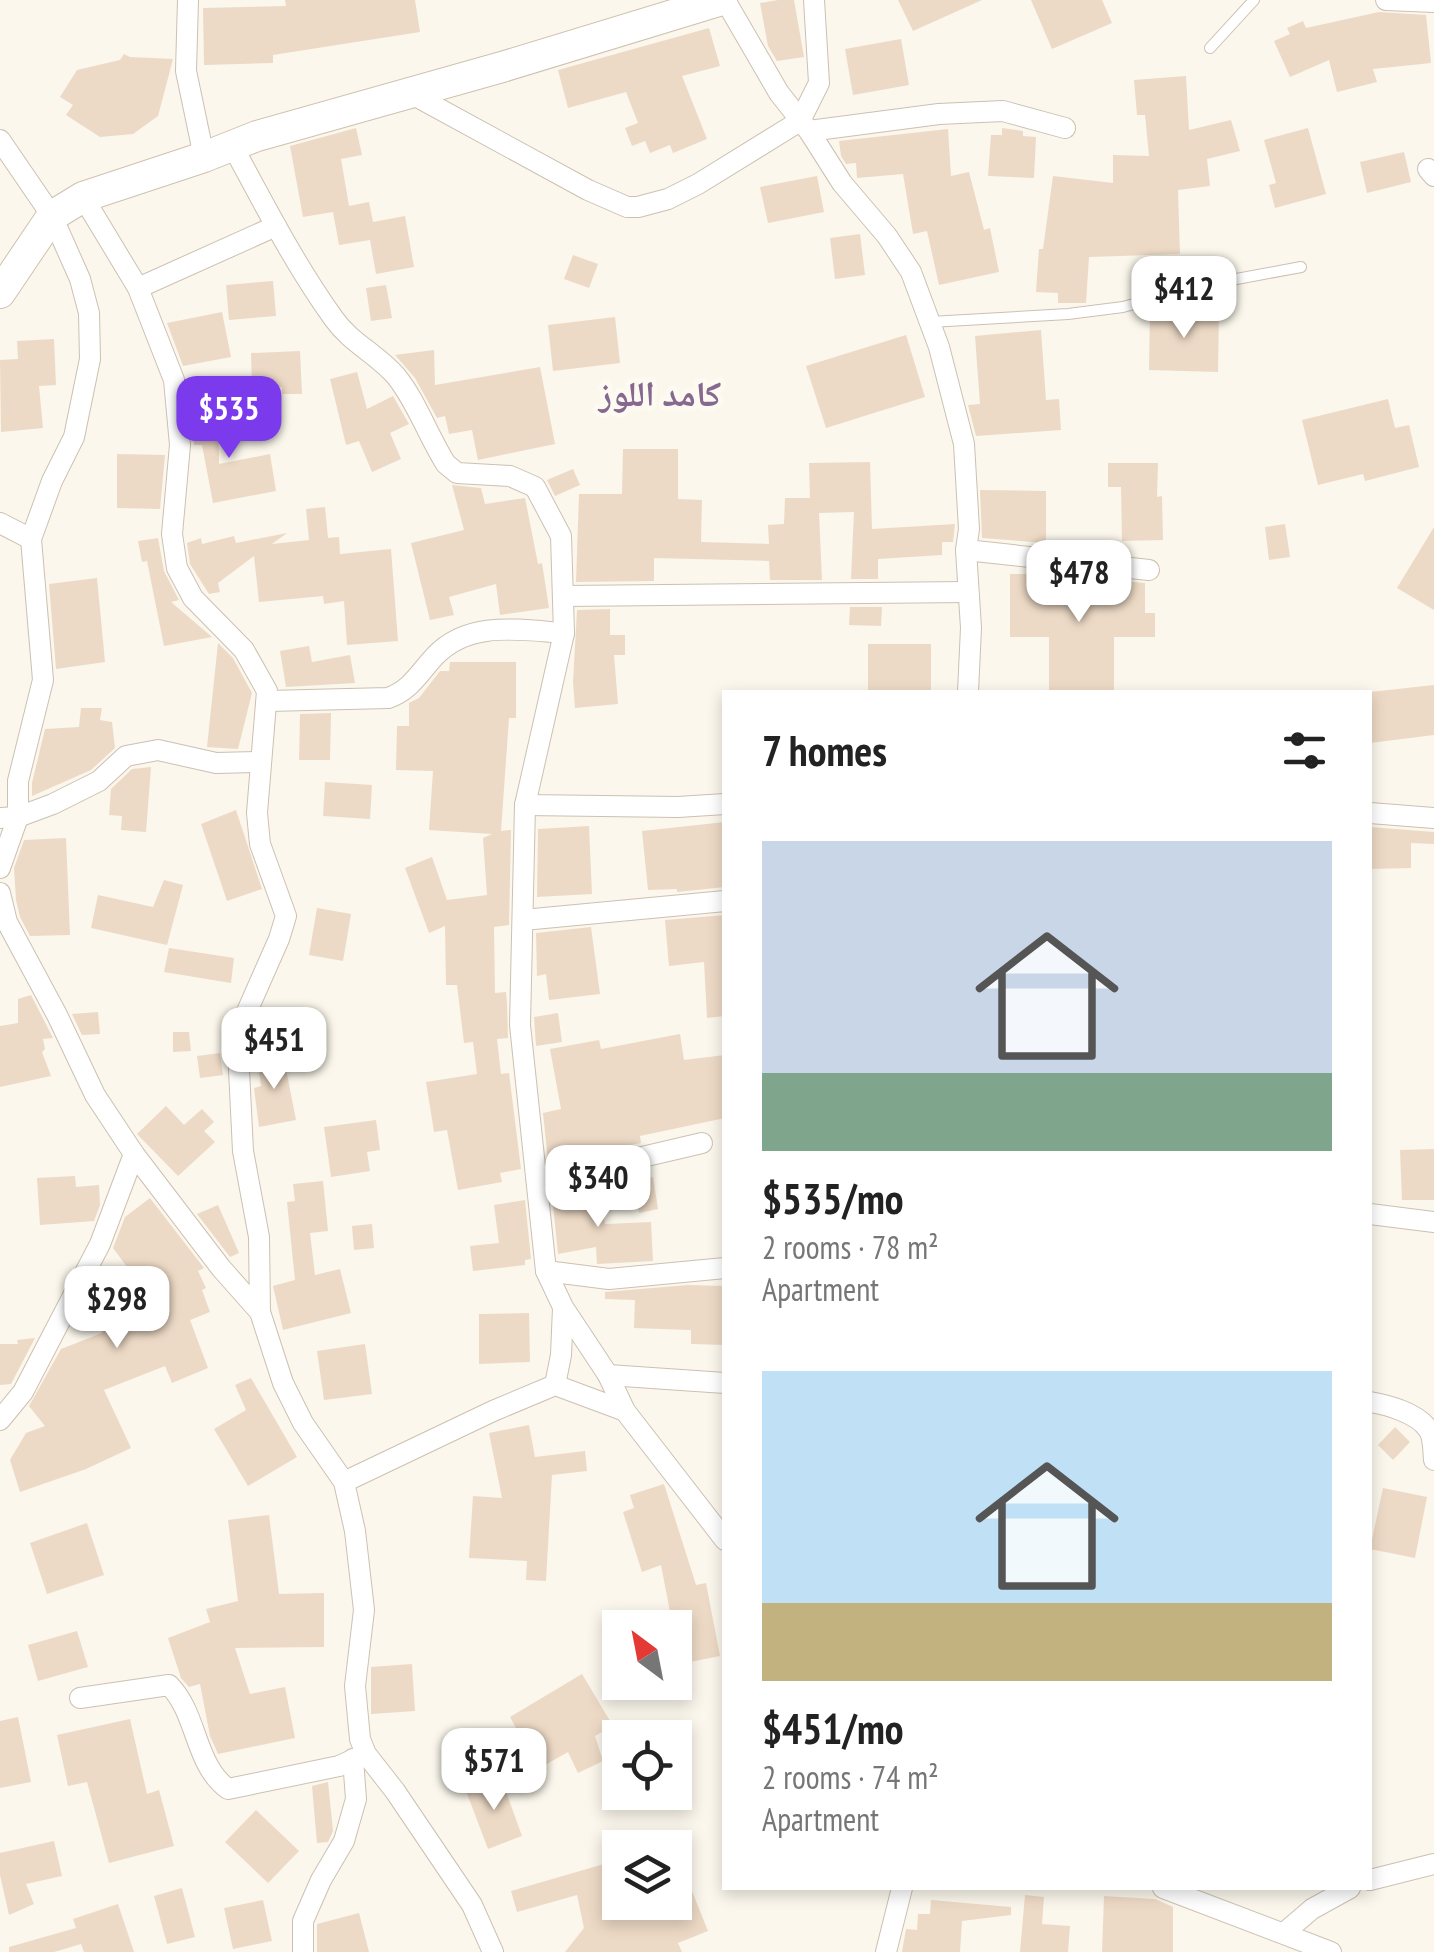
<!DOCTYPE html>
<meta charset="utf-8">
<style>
:root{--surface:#fff;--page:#f6f6f6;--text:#222;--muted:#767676;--accent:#7c3aed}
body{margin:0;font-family:"PT Sans Narrow","Noto Naskh Arabic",sans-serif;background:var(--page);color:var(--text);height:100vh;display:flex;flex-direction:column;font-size:38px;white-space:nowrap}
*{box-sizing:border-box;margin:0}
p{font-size:32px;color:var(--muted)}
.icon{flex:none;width:55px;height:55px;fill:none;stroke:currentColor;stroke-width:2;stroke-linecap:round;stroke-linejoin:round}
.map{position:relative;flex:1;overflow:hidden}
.drawer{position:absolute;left:722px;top:690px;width:650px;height:1200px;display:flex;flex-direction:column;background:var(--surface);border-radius:0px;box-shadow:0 5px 15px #0003}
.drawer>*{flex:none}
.needle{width:65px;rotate:328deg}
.fabs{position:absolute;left:602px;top:1610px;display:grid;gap:20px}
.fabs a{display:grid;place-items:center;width:90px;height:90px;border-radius:0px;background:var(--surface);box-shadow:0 5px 15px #0003;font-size:50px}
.price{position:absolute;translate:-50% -85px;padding:0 22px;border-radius:20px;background:#fff;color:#222;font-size:32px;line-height:65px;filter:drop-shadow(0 2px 5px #0008)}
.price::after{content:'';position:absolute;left:50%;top:60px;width:30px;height:22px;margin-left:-15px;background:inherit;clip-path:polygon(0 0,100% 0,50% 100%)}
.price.on{background:var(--accent);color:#fff}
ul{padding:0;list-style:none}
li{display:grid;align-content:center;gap:20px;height:530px;padding:0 40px}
li span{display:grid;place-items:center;height:310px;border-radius:0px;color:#555}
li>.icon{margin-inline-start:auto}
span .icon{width:180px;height:180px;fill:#fffc;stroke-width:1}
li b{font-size:42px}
h2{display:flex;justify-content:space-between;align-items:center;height:120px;padding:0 40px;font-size:42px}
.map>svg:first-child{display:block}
.building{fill:#eddac6}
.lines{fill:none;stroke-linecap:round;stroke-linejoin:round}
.lane-casing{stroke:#ccc0b2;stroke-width:12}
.street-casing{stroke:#ccc0b2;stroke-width:22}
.secondary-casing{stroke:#cec1b0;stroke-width:32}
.lane{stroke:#fff;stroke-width:10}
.street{stroke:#fff;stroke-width:20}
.secondary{stroke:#fff;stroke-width:30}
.labels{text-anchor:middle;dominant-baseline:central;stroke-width:10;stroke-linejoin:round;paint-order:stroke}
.quarter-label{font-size:35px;font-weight:bold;fill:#87698f;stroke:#fdfaf2}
</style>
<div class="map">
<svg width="1434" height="1952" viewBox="0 0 1434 1952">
<rect width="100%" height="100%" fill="#fbf7ec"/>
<!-- building -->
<g class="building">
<polygon points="285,0 415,0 420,32 273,55 273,63 204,65 203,8 286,6"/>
<polygon points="778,0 794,0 804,57 777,61 768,46 760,3"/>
<polygon points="898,0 982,0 913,31"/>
<polygon points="1031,0 1102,0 1112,23 1052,49"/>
<polygon points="1379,12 1426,15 1431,63 1373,69 1377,82 1337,92 1329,60 1290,77 1274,41 1290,34 1287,28 1303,21 1306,28"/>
<polygon points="709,28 720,66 682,76 707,139 673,153 670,145 650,153 645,141 632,146 625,128 638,123 626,92 568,108 558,70"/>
<polygon points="901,39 909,85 853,95 845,49"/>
<polygon points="124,54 130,57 173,59 158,116 133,134 100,137 66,115 73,105 60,97 77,70 120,60"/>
<polygon points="1186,76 1189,130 1231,120 1240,151 1207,159 1210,186 1178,190 1180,254 1089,257 1086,303 1058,303 1058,293 1036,292 1039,249 1043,249 1053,176 1113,183 1113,155 1149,156 1145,115 1137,115 1134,80"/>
<polygon points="356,128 362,155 341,159 349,206 369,202 373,222 405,216 414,267 376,274 370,240 339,245 333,212 303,217 290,146"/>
<polygon points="1002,128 1023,131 1023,136 1036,137 1034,178 988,176 991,135 1002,135"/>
<polygon points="1308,128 1326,194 1275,208 1269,185 1276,183 1264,140"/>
<polygon points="948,129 951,176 969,172 984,230 990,228 999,272 939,285 927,231 913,234 903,174 857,178 856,163 846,164 841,156 839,141"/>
<polygon points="1404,152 1411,182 1367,193 1360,162"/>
<polygon points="817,176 824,212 768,223 760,187"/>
<polygon points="860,234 865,275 835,279 830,238"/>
<polygon points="573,255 598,264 589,288 564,279"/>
<polygon points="273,281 276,316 229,320 226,285"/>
<polygon points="386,285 392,318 371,321 366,288"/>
<polygon points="1150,309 1219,311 1218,372 1149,370"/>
<polygon points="222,312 231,357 183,366 167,323"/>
<polygon points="615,317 620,363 553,371 548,325"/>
<polygon points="1041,330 1046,400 1059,399 1061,430 976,436 968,405 980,404 975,336"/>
<polygon points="906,335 925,397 826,428 806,366"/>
<polygon points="54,339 56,385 39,386 43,428 1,432 0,360 18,359 17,341"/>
<polygon points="434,350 435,385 540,367 555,444 478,460 472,430 449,434 445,416 437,418 415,378 395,355"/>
<polygon points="300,351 302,394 282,394 282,387 252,387 251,353"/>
<polygon points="357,372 367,409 393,396 409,424 390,433 401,459 372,472 359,441 346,445 330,379"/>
<polygon points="1388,399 1395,428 1409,425 1419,467 1365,481 1363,474 1318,485 1302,420"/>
<polygon points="218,403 219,464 270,454 276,491 213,503 202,445 194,445 190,404"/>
<polygon points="623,449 678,449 678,499 702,500 701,542 769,544 768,525 784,524 785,498 810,498 809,463 870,462 872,529 955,524 953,542 942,542 942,555 878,559 878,579 851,579 854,512 819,513 822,580 770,580 769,561 654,558 654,581 576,582 579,494 622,494"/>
<polygon points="117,454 165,455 160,509 117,508"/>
<polygon points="1108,463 1158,463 1157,497 1162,496 1163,540 1122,541 1121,487 1108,487"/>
<polygon points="573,469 580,485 555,496 547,480"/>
<polygon points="452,485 481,488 485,504 525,498 538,564 542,563 549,608 500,615 496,584 449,597 454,615 430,620 411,543 464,530"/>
<polygon points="980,490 1046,491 1046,543 982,538"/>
<polygon points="325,507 328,538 339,537 340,554 391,549 398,641 347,645 344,601 324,604 323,596 259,602 254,556 218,583 220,592 209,594 190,564 187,543 201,538 202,544 234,536 236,543 287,533 272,544 309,540 306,509"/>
<polygon points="1285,524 1290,557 1269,560 1265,527"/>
<polygon points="1434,527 1434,610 1397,588"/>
<polygon points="158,538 164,571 179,600 171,602 212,637 164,646 147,561 142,562 138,541"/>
<polygon points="1010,574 1055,574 1055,582 1112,580 1145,583 1145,613 1155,613 1155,637 1114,637 1114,690 1049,690 1049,637 1010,637"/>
<polygon points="97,578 105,662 56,669 49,584"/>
<polygon points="850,607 882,607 881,626 849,625"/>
<polygon points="610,609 610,635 625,635 625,655 614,655 618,704 575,708 573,682 577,610"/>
<polygon points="218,643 233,658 252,693 238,749 207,747"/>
<rect x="868" y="644" width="63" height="48"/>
<polygon points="309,646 312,662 350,655 355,683 286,687 280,651"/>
<polygon points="450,662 516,662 516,718 509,718 501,831 511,830 509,925 494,927 495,993 506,992 507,1003 508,1038 497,1039 501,1074 509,1073 521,1169 500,1173 502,1182 458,1190 447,1130 434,1132 426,1082 477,1074 473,1042 464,1043 457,985 446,985 445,926 429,933 405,868 432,857 447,900 487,895 483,838 492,834 429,830 433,771 396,770 397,726 409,726 409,703 419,698 440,671 449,671"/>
<polygon points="1434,685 1434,735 1370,743 1370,692"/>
<polygon points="81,708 102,708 100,720 112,722 115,748 91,770 32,796 32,783 45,729 79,727"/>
<polygon points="331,713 330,760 299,760 300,714"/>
<polygon points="151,767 146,832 121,830 122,816 109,815 111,789 132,769"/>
<polygon points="325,782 372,785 370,819 323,816"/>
<polygon points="236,810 262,889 227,901 201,824"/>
<polygon points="725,822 725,887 677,892 677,889 648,890 642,831"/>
<polygon points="589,826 592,894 537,897 538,829"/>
<polygon points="1370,827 1434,832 1434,844 1411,843 1411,868 1370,869"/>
<polygon points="66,838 70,935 30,936 20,917 16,900 14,868 24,840"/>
<polygon points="164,880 183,885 167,945 91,928 98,895 153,907"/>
<polygon points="317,908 351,914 343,961 309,955"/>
<polygon points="725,915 725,1016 707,1018 704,962 669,966 665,920"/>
<polygon points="591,927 600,994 549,1000 546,974 537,976 536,933"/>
<polygon points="169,948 234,958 231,983 164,972"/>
<polygon points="31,995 53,1038 43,1039 45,1049 42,1052 51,1076 0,1087 0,1026 18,1023 18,999"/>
<polygon points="98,1012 100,1034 82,1035 72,1014"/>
<polygon points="558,1013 562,1042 536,1046 534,1017"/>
<polygon points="173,1032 189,1032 191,1051 173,1052"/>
<polygon points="680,1034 684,1060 725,1055 725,1118 640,1136 641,1143 548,1161 543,1113 561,1109 550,1049 599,1040 601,1049"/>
<polygon points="220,1053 223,1075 200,1078 197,1056"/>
<polygon points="283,1054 296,1120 259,1127 254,1088 261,1086 257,1057"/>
<polygon points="166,1106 184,1125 202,1109 214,1122 204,1131 215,1142 178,1176 137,1134"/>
<polygon points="376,1120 380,1150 367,1152 370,1171 331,1177 324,1127"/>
<polygon points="1434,1149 1434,1200 1402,1200 1400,1150"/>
<polygon points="75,1176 76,1187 99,1185 100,1205 94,1221 40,1225 37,1178"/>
<polygon points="653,1177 658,1209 639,1213 634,1181"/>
<polygon points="323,1181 328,1231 310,1233 315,1275 340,1269 351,1313 283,1330 273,1286 295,1280 287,1202 295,1201 293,1184"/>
<polygon points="599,1187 605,1224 651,1222 653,1261 597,1264 596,1247 558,1254 552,1195"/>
<polygon points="150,1198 204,1268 198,1271 206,1288 202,1290 210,1312 190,1320 208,1368 172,1383 165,1366 104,1390 131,1448 86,1469 20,1492 10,1460 26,1433 45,1426 29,1406 61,1349 102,1333 90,1293 96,1281 130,1271 113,1248 125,1217"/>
<polygon points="525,1200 531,1259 525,1260 525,1265 473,1271 470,1246 499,1243 494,1205"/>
<polygon points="218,1205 239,1253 230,1257 197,1214"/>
<polygon points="372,1224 374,1248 354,1250 352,1226"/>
<polygon points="688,1285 725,1286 725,1345 691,1344 691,1330 634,1328 635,1300 605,1299 605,1292"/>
<polygon points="529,1313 530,1362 479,1364 479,1314"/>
<polygon points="35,1338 11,1384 0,1385 0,1344 18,1344 17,1340"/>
<polygon points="365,1344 372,1394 324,1400 317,1351"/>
<polygon points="251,1378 297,1457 248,1486 214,1429 246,1410 235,1385"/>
<polygon points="529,1425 535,1457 585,1451 587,1471 552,1475 546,1581 526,1580 527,1561 469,1558 473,1496 502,1498 489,1433"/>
<polygon points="1395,1427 1410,1442 1393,1460 1378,1445"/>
<polygon points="664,1484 696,1585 706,1583 720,1656 680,1664 661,1565 642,1572 623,1512 634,1508 630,1495"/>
<polygon points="1383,1488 1427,1497 1415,1558 1370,1549"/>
<polygon points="269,1515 279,1594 324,1593 324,1647 235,1648 250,1694 285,1687 295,1738 218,1754 210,1736 200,1684 189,1687 181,1678 168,1638 210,1622 206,1609 238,1601 228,1520"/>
<polygon points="87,1523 104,1575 47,1594 30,1543"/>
<polygon points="77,1631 88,1667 38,1681 28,1645"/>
<polygon points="412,1664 415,1711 371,1714 371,1667"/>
<polygon points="582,1674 613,1726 595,1736 603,1761 578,1773 568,1752 538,1769 510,1717"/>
<polygon points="18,1717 31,1782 0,1788 0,1721"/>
<polygon points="130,1719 147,1794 159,1790 174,1846 109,1863 87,1782 68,1786 57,1735"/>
<polygon points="501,1778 522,1836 488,1849 466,1791"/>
<polygon points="328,1782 333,1831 328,1842 317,1843 312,1786"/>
<polygon points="256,1810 299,1851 268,1883 225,1842"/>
<polygon points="54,1841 62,1876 26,1884 34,1904 9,1915 0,1875 0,1853"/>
<polygon points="676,1851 708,1931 678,1943 682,1952 565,1952 584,1928 577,1895 517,1912 511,1891 604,1864 616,1917 652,1902 675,1902"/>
<polygon points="182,1888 195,1937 167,1944 154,1896"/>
<polygon points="1025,1895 1044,1897 1042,1924 1070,1926 1068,1952 1020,1952"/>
<polygon points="1104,1896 1155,1899 1173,1907 1173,1952 1102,1952"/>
<polygon points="263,1900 272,1941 233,1949 224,1908"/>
<polygon points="931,1900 1011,1907 1011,1915 962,1921 960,1952 902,1952 906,1929 917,1930 918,1914 930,1914"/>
<polygon points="118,1904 134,1952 84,1952 81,1944 54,1952 9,1952 9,1947 76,1928 73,1919"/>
<polygon points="359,1913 369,1952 317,1952 317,1924"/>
</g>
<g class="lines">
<!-- lane casing -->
<g class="lane-casing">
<g id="lane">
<polyline points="1210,48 1254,0"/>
<polyline points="930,322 1068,314 1123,307 1199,286 1301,267"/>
</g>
</g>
<!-- street casing -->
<g class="street-casing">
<g id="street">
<polyline points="188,0 186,71 204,157"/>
<polyline points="725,0 779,93 809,131 842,183 887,236 911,272 939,347 964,444 969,529 966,550 971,628 968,692"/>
<polyline points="1386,0 1434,2"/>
<polyline points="410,93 588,190 627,207 638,207 668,199 698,184 800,121 819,83 814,0"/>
<polyline points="809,131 939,114 1003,111 1065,128"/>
<polyline points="0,140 52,216 80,279 89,313 90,359 74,437 52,481 31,539 43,680 18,781 18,817 0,868"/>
<path d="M232 145C264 204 295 265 334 319 351 343 377 354 396 376 417 402 428 436 446 464L457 473 510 476 535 487 561 536 564 633 525 805 520 1025 546 1271 563 1307 608 1375 625 1411 725 1540"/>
<polyline points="1428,169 1434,176"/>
<polyline points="83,197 138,288 174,380 180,445 172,534 177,568 193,598 244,650 267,691 257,813 260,844 286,916 279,939 241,1025 239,1070 243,1151 259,1237 260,1312"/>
<polyline points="138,288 276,226"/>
<polyline points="0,523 31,539"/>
<polyline points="966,550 1149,570"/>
<polyline points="565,596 967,592"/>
<path d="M268 701 388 698C411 690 419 673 435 656 469 620 520 630 564 633"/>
<polyline points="525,805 678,807 725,804"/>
<polyline points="1370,813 1434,818"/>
<polyline points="0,818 18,817 53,804 99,781 126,756 158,750 216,763 259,762"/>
<polyline points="0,893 7,922 57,1015 95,1095 134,1154 221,1268 260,1312 283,1383 303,1423 344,1482 355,1531 364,1610 355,1686 360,1739 366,1754 395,1791 472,1905 493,1952"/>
<polyline points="523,920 725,901"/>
<polyline points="536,1177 587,1170 702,1143"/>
<polyline points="1370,1214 1434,1222"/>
<polyline points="546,1271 609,1279 725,1268"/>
<polyline points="608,1375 725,1383"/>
<polyline points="555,1385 561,1355 563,1308"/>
<path d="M1370 1402C1388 1405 1417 1413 1428 1429 1434 1437 1433 1450 1434 1460"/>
<polyline points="0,1420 23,1392 100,1244 134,1154"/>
<polyline points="344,1482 493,1411 555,1385 625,1411"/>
<path d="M80 1698 169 1685C198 1714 194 1764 228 1789L339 1766 366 1754"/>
<polyline points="1370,1880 1434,1864"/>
<polyline points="1163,1888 1331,1952"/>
<polyline points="1284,1933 1312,1909 1350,1888"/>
<polyline points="303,1952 303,1921 321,1880 344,1841 356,1799 353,1759"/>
<polyline points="886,1952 902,1888"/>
</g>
</g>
<!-- secondary casing -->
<g class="secondary-casing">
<polyline id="secondary" points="0,293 52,216 83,197 204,157 257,136 502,67 722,0"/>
</g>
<!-- lane -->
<use href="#lane" class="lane"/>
<!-- street -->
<use href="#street" class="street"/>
<!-- secondary -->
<use href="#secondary" class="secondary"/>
</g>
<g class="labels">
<!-- quarter labels -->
<g class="quarter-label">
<text x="660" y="393">كامد اللوز</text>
</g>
</g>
</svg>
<div class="fabs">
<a><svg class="needle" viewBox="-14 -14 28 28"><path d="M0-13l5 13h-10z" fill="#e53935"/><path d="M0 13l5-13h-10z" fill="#767676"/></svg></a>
<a><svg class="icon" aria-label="locate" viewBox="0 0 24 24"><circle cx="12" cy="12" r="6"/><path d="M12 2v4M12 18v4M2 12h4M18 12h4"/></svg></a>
<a><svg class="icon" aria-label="layers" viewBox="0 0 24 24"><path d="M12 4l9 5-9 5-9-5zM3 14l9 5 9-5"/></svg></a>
</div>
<b class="price" style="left:1184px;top:341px">$412</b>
<b class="price on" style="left:229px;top:461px">$535</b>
<b class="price" style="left:1079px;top:625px">$478</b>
<b class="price" style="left:274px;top:1092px">$451</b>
<b class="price" style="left:598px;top:1230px">$340</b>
<b class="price" style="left:117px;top:1351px">$298</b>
<b class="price" style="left:494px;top:1813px">$571</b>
<section class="drawer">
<h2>7 homes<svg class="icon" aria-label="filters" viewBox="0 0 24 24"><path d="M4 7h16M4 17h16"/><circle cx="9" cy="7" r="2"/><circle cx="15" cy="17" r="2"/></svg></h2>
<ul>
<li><span style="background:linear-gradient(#c9d6e8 75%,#7fa58c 0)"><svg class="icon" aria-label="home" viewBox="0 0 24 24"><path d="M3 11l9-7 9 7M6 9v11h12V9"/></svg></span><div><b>$535/mo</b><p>2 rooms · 78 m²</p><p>Apartment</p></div></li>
<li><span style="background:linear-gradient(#bfe0f5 75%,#c2b280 0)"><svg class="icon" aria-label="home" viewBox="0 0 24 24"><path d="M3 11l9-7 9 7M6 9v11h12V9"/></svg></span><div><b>$451/mo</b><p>2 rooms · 74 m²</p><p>Apartment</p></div></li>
</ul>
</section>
</div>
